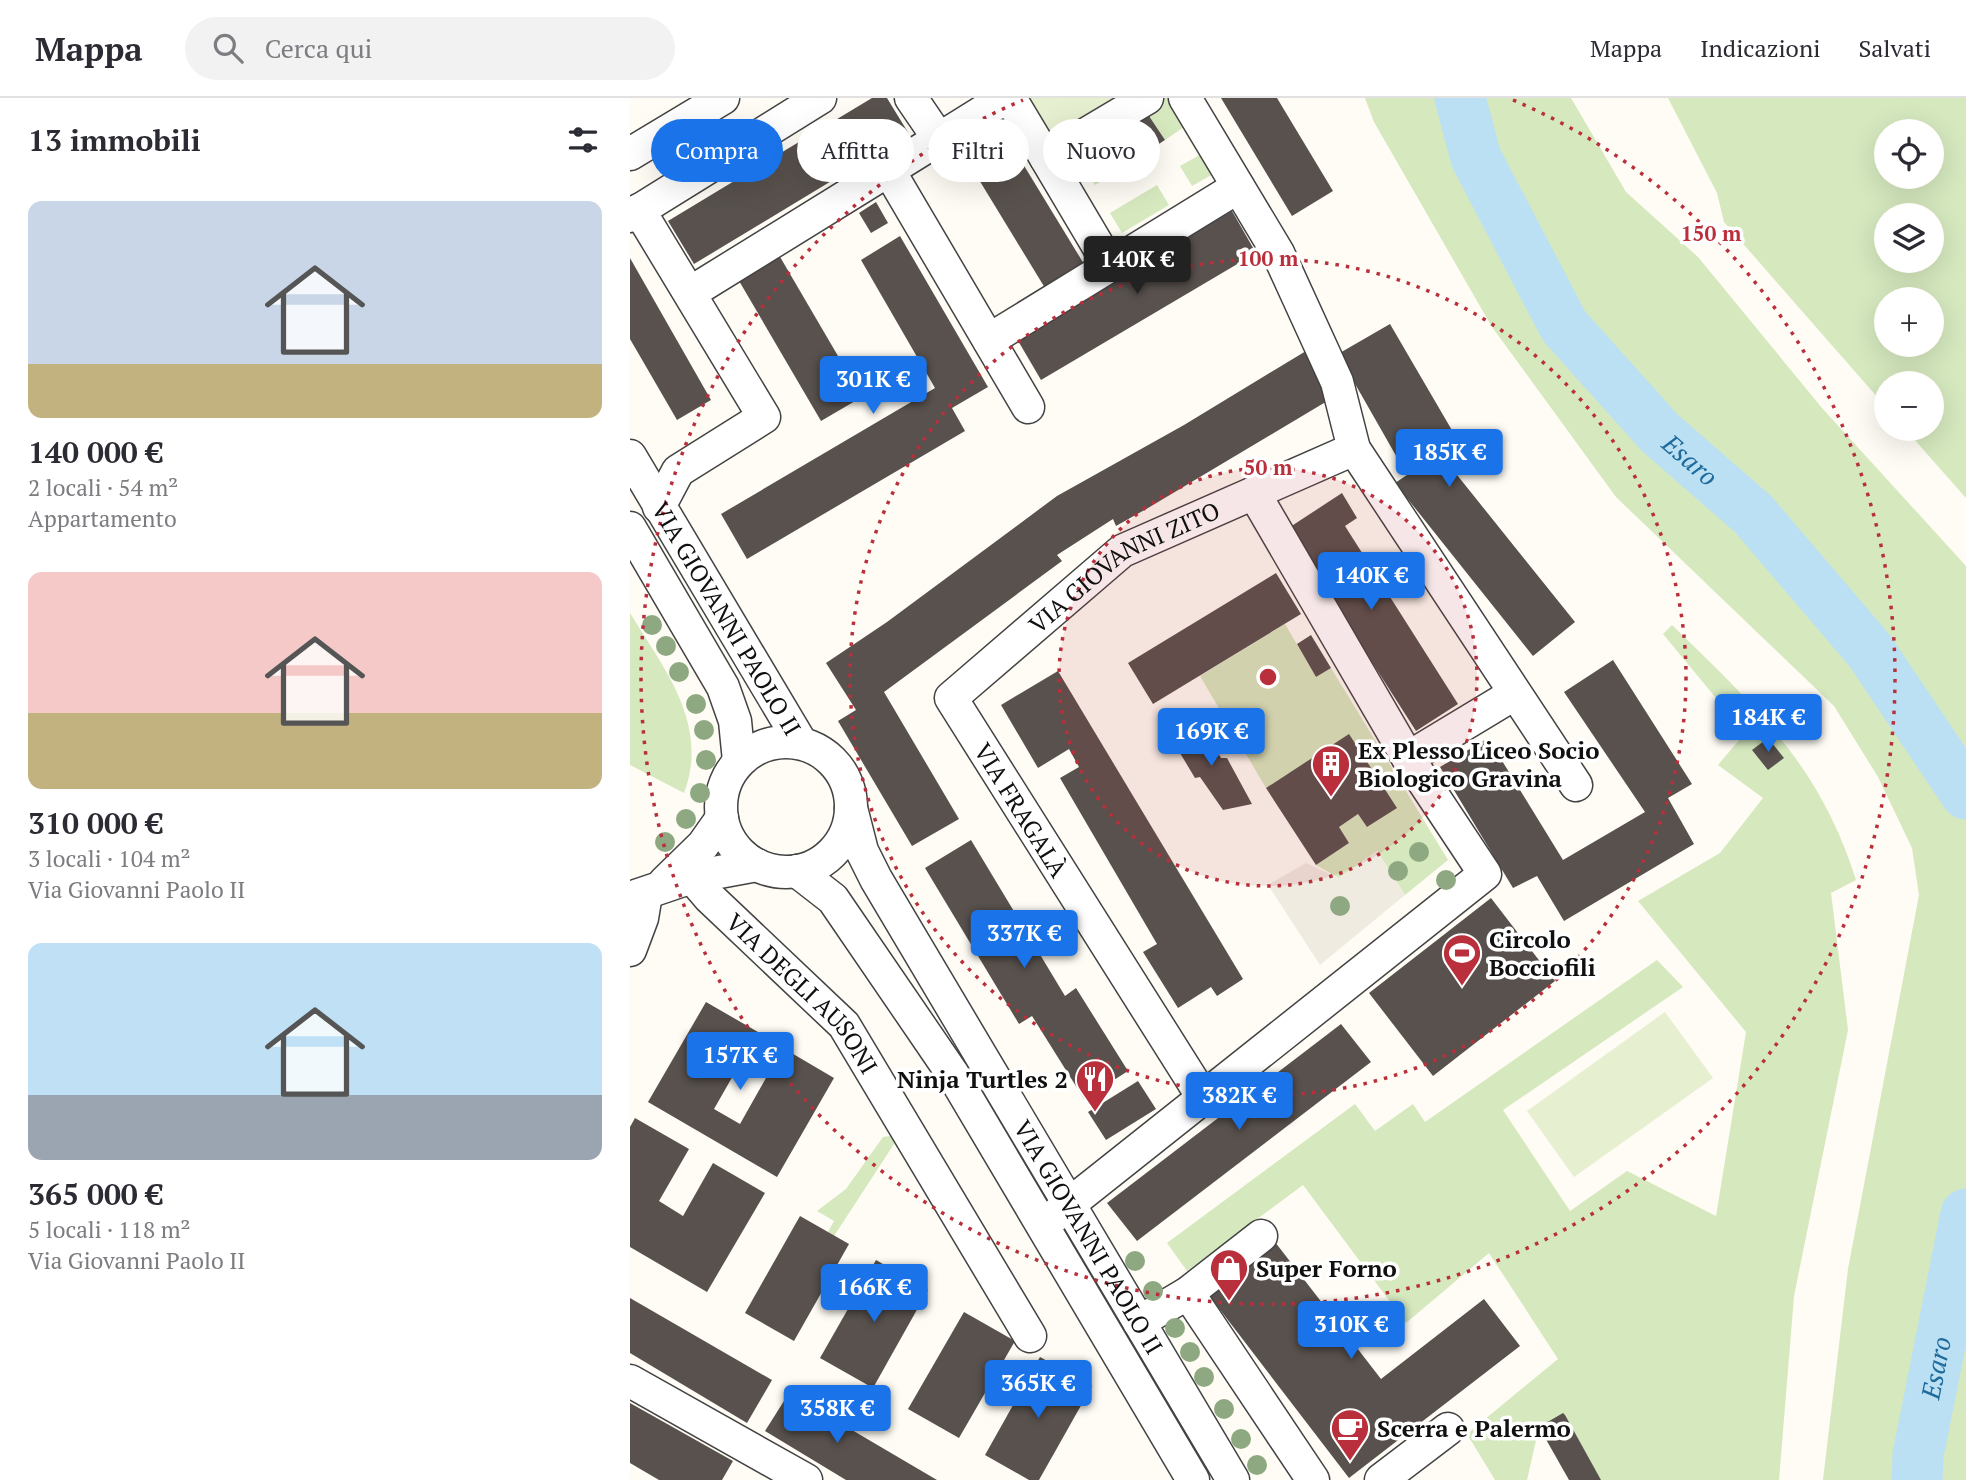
<!DOCTYPE html>
<html lang="it">
<meta charset="utf-8">
<style>
:root{--surface:#fff;--page:#f2f2f3;--text:#2b2b33;--muted:#7c7c81;--line:#e1e1e2;--accent:#1a73e8}
body{margin:0;font-family:"PT Serif",serif;background:var(--page);color:var(--text);height:100vh;display:flex;flex-direction:column;font-size:26px;white-space:nowrap}
*{box-sizing:border-box;margin:0}
p{font-size:23px;color:var(--muted)}
.icon{flex:none;width:38px;height:38px;fill:none;stroke:currentColor;stroke-width:2;stroke-linecap:round;stroke-linejoin:round}
.map{position:relative;flex:1;overflow:hidden}
.details{display:flex;flex-direction:column;background:var(--surface);width:630px}
.details>*{flex:none}
.hud{position:absolute;left:21px;top:21px;width:665px;height:63px;display:flex;gap:14px}
.tools{position:absolute;left:1244px;top:21px;display:grid;gap:14px}
.tools a{display:grid;place-items:center;width:70px;height:70px;border-radius:50%;background:var(--surface);box-shadow:0 7px 28px #0002;font-size:35px}
.price{position:absolute;translate:-50% -60px;padding:0 16px;border-radius:7px;background:var(--accent);color:#fff;font-size:23px;line-height:46px;filter:drop-shadow(0 2px 4px #0008)}
.price::after{content:'';position:absolute;left:50%;top:42px;width:21px;height:16px;margin-left:-10px;background:inherit;clip-path:polygon(0 0,100% 0,50% 100%)}
.price.current{background:#222;color:#fff}
ul{padding:0;list-style:none}
li{display:grid;align-content:center;gap:14px;height:371px;padding:0 28px}
li span{display:grid;place-items:center;height:217px;border-radius:14px;color:#555}
li>.icon{margin-inline-start:auto}
span .icon{width:126px;height:126px;fill:#fffc;stroke-width:1}
li b{font-size:30px}
h2{display:flex;justify-content:space-between;align-items:center;height:84px;padding:0 28px;font-size:30px}
.pill{padding:0 24px;border-radius:32px;background:var(--surface);box-shadow:0 7px 28px #0002;font-size:24px;line-height:63px}
.pill.current{background:var(--accent);color:#fff}
header{display:flex;align-items:center;gap:42px;box-sizing:border-box;height:98px;padding:0 35px;background:var(--surface);border-bottom:2px solid var(--line)}
header strong{font-size:33px}
nav{display:flex;gap:38px;margin-inline-start:auto;font-size:24px}
.search{width:490px;height:63px;background:var(--page);display:flex;align-items:center;gap:18px;box-sizing:border-box;padding:0 24px;border-radius:38px;color:var(--muted);font-size:26px}
main{display:flex;flex:1;min-height:0}
.map>svg:first-child{display:block}
.green{fill:#d5e8be;fill-rule:evenodd}
.pitch{fill:#e6efcf}
.plaza{fill:#efebe1}
.lines{fill:none;stroke-linecap:round;stroke-linejoin:round}
.river{stroke:#bbe0f3;stroke-width:51}
.building{fill:#58514d}
.minor-casing{stroke:#434343;stroke-width:35}
.minor{stroke:#fff;stroke-width:32}
.tree{fill:#8ea981}
.ring{fill:none;stroke:#b92f3b;stroke-width:3.5;stroke-dasharray:3.5 7}
.labels{text-anchor:middle;dominant-baseline:central;stroke-width:7;stroke-linejoin:round;paint-order:stroke}
.street-label{font-size:24px;fill:#101010;stroke:#fff}
.poi-label{font-size:24px;font-weight:bold;fill:#101010;stroke:#fff;text-anchor:start}
.water-label{font-size:26px;font-style:italic;fill:#1f6b9c;stroke:#fff}
.centre{fill:#b92f3b;stroke:#fff;stroke-width:3.5}
.ring-label{font-size:21px;text-anchor:middle;font-weight:bold;fill:#b92f3b;stroke:#fff;stroke-width:7;stroke-linejoin:round;paint-order:stroke}
</style>
<header>
<strong>Mappa</strong>
<div class="search"><svg class="icon" aria-label="search" viewBox="0 0 24 24"><circle cx="10" cy="10" r="6"/><path d="M15 15l6 6"/></svg>Cerca qui</div>
<nav><a>Mappa</a><a>Indicazioni</a><a>Salvati</a></nav>
</header>
<main>
<section class="details">
<h2>13 immobili<svg class="icon" aria-label="filters" viewBox="0 0 24 24"><path d="M4 7h16M4 17h16"/><circle cx="9" cy="7" r="2"/><circle cx="15" cy="17" r="2"/></svg></h2>
<ul>
<li><span style="background:linear-gradient(#c9d6e8 75%,#c2b280 0)"><svg class="icon" aria-label="home" viewBox="0 0 24 24"><path d="M3 11l9-7 9 7M6 9v11h12V9"/></svg></span><div><b>140 000 €</b><p>2 locali · 54 m²</p><p>Appartamento</p></div></li>
<li><span style="background:linear-gradient(#f6c9c9 65%,#c2b280 0)"><svg class="icon" aria-label="home" viewBox="0 0 24 24"><path d="M3 11l9-7 9 7M6 9v11h12V9"/></svg></span><div><b>310 000 €</b><p>3 locali · 104 m²</p><p>Via Giovanni Paolo II</p></div></li>
<li><span style="background:linear-gradient(#bfe0f5 70%,#9aa5b1 0)"><svg class="icon" aria-label="home" viewBox="0 0 24 24"><path d="M3 11l9-7 9 7M6 9v11h12V9"/></svg></span><div><b>365 000 €</b><p>5 locali · 118 m²</p><p>Via Giovanni Paolo II</p></div></li>
</ul>
</section>
<div class="map">
<svg width="1336" height="1382" viewBox="0 0 1336 1382">
<rect width="100%" height="100%" fill="#fefcf4"/>
<!-- green -->
<g class="green">
<polygon points="532,0 543,0 560,25 535,42 515,12"/>
<polygon points="735,0 941,0 996,94 1068,159 1192,310 1336,468 1336,1382 1193,1382 1218,1171 1289,797 1282,750 1248,679 1204,608 986,399 862,229 744,24"/>
<path d="M1038 0H1336V400L1275 331H1302V285H1256V309L1094 124 1087 95ZM1256 33H1302V79H1256ZM1256 117H1302V163H1256ZM1256 201H1302V247H1256Z"/>
<polygon points="484,31 504,62 465,87 446,56"/>
<polygon points="573,55 585,75 562,88 550,68"/>
<polygon points="527,87 539,107 492,135 480,115"/>
<path d="M0 515C34 571 80 626 54 695L0 667Z"/>
<polygon points="655,526 686,579 701,570 818,762 775,797 747,753 709,780 686,767 719,745 709,729 728,716 737,729 766,710 719,637 636,690 570,578"/>
<path d="M1042 527C1125 608 1190 667 1226 782L1201 795 1218 932 1164 1198 1149 1382H971L933 1316 909 1329 897 1382H865L837 1336 928 1261 859 1155 776 1225 673 1087 557 1173 537 1145 725 1006 745 1033 783 1006 795 1024 1027 862 1053 889 873 1012 940 1113 997 1073 1086 1118 1116 934 1008 803 1090 755 1133 700 1088 667 1115 635 1033 536Z"/>
<polygon points="260,1038 265,1042 264,1046 204,1138 198,1134 204,1123 187,1113 216,1091 253,1039"/>
</g>
<!-- pitch -->
<g class="pitch">
<polygon points="391,0 505,0 421,50"/>
<polygon points="1035,914 1083,980 944,1079 897,1013"/>
</g>
<!-- plaza -->
<polygon class="plaza" points="747,753 775,797 690,867 638,787 676,765 709,780"/>
<g class="lines">
<!-- river -->
<g class="river">
<path id="s1" d="M830 0 846 60 934 228 1030 335 1123 416 1240 553 1336 696"/>
<path id="s2" d="M1287 1382 1288 1357 1336 1116"/>
</g>
</g>
<!-- building -->
<g class="building">
<polygon points="242,0 257,0 279,36 64,166 38,123"/>
<polygon points="591,0 647,0 703,93 662,118"/>
<polygon points="515,12 535,42 504,62 484,31"/>
<polygon points="365,20 454,166 415,190 326,44"/>
<polygon points="246,104 258,125 241,135 229,115"/>
<polygon points="602,113 626,155 411,282 387,241"/>
<polygon points="270,138 358,289 322,310 335,333 117,461 91,416 305,290 231,162"/>
<polygon points="146,152 232,299 191,323 105,176"/>
<polygon points="0,160 81,302 47,322 0,241"/>
<polygon points="760,226 830,346 811,357 945,524 903,558 765,385 777,377 708,256"/>
<polygon points="676,253 704,299 518,410 486,428 483,421 427,457 432,463 254,594 329,721 282,748 208,623 226,612 196,565 257,524 427,398 554,327"/>
<polygon points="712,395 727,420 715,428 828,606 786,633 657,431"/>
<polygon points="646,475 671,516 523,606 498,565"/>
<polygon points="681,537 701,570 686,579 667,546"/>
<polygon points="983,562 1062,686 1038,700 1064,746 934,823 907,778 883,790 810,669 858,640 933,762 1015,714 934,594"/>
<polygon points="428,573 613,881 587,898 581,889 548,910 513,854 527,846 430,680 449,669 439,651 408,670 371,607"/>
<polygon points="571,627 591,660 597,660 622,706 593,712 570,679 565,680 541,640"/>
<polygon points="719,636 767,710 737,729 728,716 709,729 719,745 686,767 636,690"/>
<polygon points="1138,640 1154,660 1138,672 1122,652"/>
<polygon points="341,742 435,898 446,890 498,973 454,1001 402,918 389,926 295,770"/>
<polygon points="861,800 925,883 803,978 739,895"/>
<polygon points="76,904 128,934 84,1011 110,1026 153,950 204,980 147,1079 18,1004"/>
<polygon points="711,926 741,964 507,1143 477,1105"/>
<polygon points="508,983 526,1011 476,1042 458,1014"/>
<polygon points="5,1020 59,1051 29,1103 53,1118 83,1065 135,1095 77,1194 0,1149 0,1029"/>
<polygon points="170,1118 219,1146 164,1243 115,1215"/>
<polygon points="645,1144 751,1281 854,1201 890,1248 719,1380 578,1196"/>
<polygon points="246,1162 298,1192 243,1290 190,1260"/>
<polygon points="0,1200 142,1282 117,1325 0,1255"/>
<polygon points="334,1214 385,1243 329,1340 278,1311"/>
<polygon points="410,1259 462,1288 409,1382 399,1382 355,1357"/>
<polygon points="159,1295 307,1382 216,1382 135,1333"/>
<polygon points="0,1305 103,1363 92,1382 29,1382 0,1365"/>
<polygon points="933,1315 935,1317 971,1382 939,1382 909,1329"/>
</g>
<g class="lines">
<!-- minor casing -->
<g class="minor-casing">
<g id="minor">
<polyline points="281,0 309,41 375,0"/>
<polyline points="380,0 416,60 517,0"/>
<polyline points="555,0 648,155 707,284 724,351 946,687"/>
<polyline points="0,56 93,0"/>
<polyline points="416,60 480,168"/>
<polyline points="258,71 398,309"/>
<polyline points="9,112 134,319 48,373 29,409"/>
<polyline points="0,118 190,0"/>
<polyline points="60,195 309,41"/>
<polyline points="359,242 608,89"/>
<path id="s3" d="M0 358 171 645"/>
<polyline points="0,430 93,589 105,623 109,663"/>
<circle cx="156" cy="709" r="65"/>
<polyline points="778,660 884,596"/>
<path id="s4" d="M221 710 232 753 246 781 603 1382"/>
<polyline points="167,773 203,801 322,975 563,1382"/>
<path id="s5" d="M62 779 80 800 214 927 400 1238"/>
<polyline points="35,784 73,747 92,720"/>
<polyline points="0,800 62,779 127,767"/>
<polyline points="0,852 12,820 16,796"/>
<path id="s6" d="M574 1001 321 600 492 453 724 351"/>
<polyline points="413,1127 855,776 778,660 624,395"/>
<polyline points="558,1195 683,1382"/>
<polyline points="509,1224 558,1195 631,1138"/>
<polyline points="0,1283 176,1382"/>
<polyline points="751,1382 818,1331"/>
</g>
</g>
<!-- minor -->
<use href="#minor" class="minor"/>
</g>
<!-- trees -->
<g class="tree">
<circle cx="22" cy="527" r="10"/>
<circle cx="36" cy="548" r="10"/>
<circle cx="49" cy="574" r="10"/>
<circle cx="66" cy="606" r="10"/>
<circle cx="74" cy="632" r="10"/>
<circle cx="76" cy="662" r="10"/>
<circle cx="70" cy="695" r="10"/>
<circle cx="56" cy="721" r="10"/>
<circle cx="35" cy="744" r="10"/>
<circle cx="789" cy="754" r="10"/>
<circle cx="768" cy="773" r="10"/>
<circle cx="816" cy="782" r="10"/>
<circle cx="710" cy="808" r="10"/>
<circle cx="505" cy="1163" r="10"/>
<circle cx="523" cy="1193" r="10"/>
<circle cx="545" cy="1230" r="10"/>
<circle cx="560" cy="1254" r="10"/>
<circle cx="574" cy="1279" r="10"/>
<circle cx="594" cy="1311" r="10"/>
<circle cx="611" cy="1341" r="10"/>
<circle cx="627" cy="1367" r="10"/>
</g>
<!-- distance rings -->
<circle cx="638" cy="579" r="209" fill="#b92f3b" fill-opacity=".12"/>
<g class="ring">
<circle cx="638" cy="579" r="209"/>
<circle cx="638" cy="579" r="418"/>
<path d="M883 2A627 627 0 1 1 393 2"/>
</g>
<!-- icons -->
<defs>
<g id="building-pin" transform="scale(2.0125)"><path d="M0 17L-7.5 6A9.5 9.5 0 1 1 7.5 6Z" fill="#b92f3b" stroke="#fff"/><path d="M-4-6H4V6H1V3H-1V6H-4ZM-2.5-4.3h1.7v1.8h-1.7ZM.8-4.3h1.7v1.8H.8ZM-2.5-1h1.7V.8h-1.7ZM.8-1h1.7V.8H.8Z" fill="#fff"/></g>
<g id="stadium-pin" transform="scale(2.0125)"><path d="M0 17L-7.5 6A9.5 9.5 0 1 1 7.5 6Z" fill="#b92f3b" stroke="#fff"/><path d="M0-5a6.5 5 0 1 0 0 10a6.5 5 0 1 0 0-10ZM-3.5-1.8h7v3.6h-7Z" fill="#fff"/></g>
<g id="restaurant-pin" transform="scale(2.0125)"><path d="M0 17L-7.5 6A9.5 9.5 0 1 1 7.5 6Z" fill="#b92f3b" stroke="#fff"/><path d="M-5-6h1v4h1v-4h1v4h1v-4h1v5L-1.5 .5V6h-2V.5L-5-1ZM5-6V6H3V1.5H1.5Q1.5-4 5-6Z" fill="#fff"/></g>
<g id="shop-pin" transform="scale(2.0125)"><path d="M0 17L-7.5 6A9.5 9.5 0 1 1 7.5 6Z" fill="#b92f3b" stroke="#fff"/><path d="M-5-2.5h2.3a2.7 3.5 0 0 1 5.4 0H5L5.5 6h-11ZM-1.5-2.5h3a1.5 2.3 0 0 0-3 0Z" fill="#fff"/></g>
<g id="cafe-pin" transform="scale(2.0125)"><path d="M0 17L-7.5 6A9.5 9.5 0 1 1 7.5 6Z" fill="#b92f3b" stroke="#fff"/><path d="M-5.5-4.5H6V0H3Q3 3.5 0 3.5H-2.5Q-5.5 3.5-5.5 0ZM3-3.2v2h1.7v-2ZM-6 4.5H4V6H-6Z" fill="#fff"/></g>
</defs>
<g fill-rule="evenodd">
<use href="#building-pin" x="701" y="666"/>
<use href="#stadium-pin" x="832" y="855"/>
<use href="#restaurant-pin" x="465" y="981"/>
<use href="#shop-pin" x="599" y="1170"/>
<use href="#cafe-pin" x="720" y="1330"/>
</g>
<g class="labels">
<!-- street labels -->
<g class="street-label">
<text stroke="none"><textPath href="#s6" startOffset="693">VIA GIOVANNI ZITO</textPath></text>
<text stroke="none"><textPath href="#s3" startOffset="189">VIA GIOVANNI PAOLO II</textPath></text>
<text transform="translate(391 712) rotate(58)">VIA FRAGALÀ</text>
<text stroke="none"><textPath href="#s5" startOffset="161">VIA DEGLI AUSONI</textPath></text>
<text stroke="none"><textPath href="#s4" startOffset="492">VIA GIOVANNI PAOLO II</textPath></text>
</g>
<!-- poi labels -->
<g class="poi-label">
<text x="728" y="652">Ex Plesso Liceo Socio<tspan x="728" dy="28">Biologico Gravina</tspan></text>
<text x="859" y="841">Circolo<tspan x="859" dy="28">Bocciofili</tspan></text>
<text x="438" y="981" text-anchor="end">Ninja Turtles 2</text>
<text x="626" y="1170">Super Forno</text>
<text x="747" y="1330">Scerra e Palermo</text>
</g>
<!-- water labels -->
<g class="water-label">
<text stroke="none"><textPath href="#s1" startOffset="436">Esaro</textPath></text>
<text stroke="none"><textPath href="#s2" startOffset="114">Esaro</textPath></text>
</g>
</g>
<circle cx="638" cy="579" r="10" class="centre"/>
<g class="ring-label">
<text x="1081" y="143">150 m</text>
<text x="638" y="168">100 m</text>
<text x="638" y="377">50 m</text>
</g>
</svg>
<div class="tools">
<a><svg class="icon" aria-label="locate" viewBox="0 0 24 24"><circle cx="12" cy="12" r="6"/><path d="M12 2v4M12 18v4M2 12h4M18 12h4"/></svg></a>
<a><svg class="icon" aria-label="layers" viewBox="0 0 24 24"><path d="M12 4l9 5-9 5-9-5zM3 14l9 5 9-5"/></svg></a>
<a>+</a>
<a>−</a>
</div>
<b class="price current" style="left:507px;top:198px">140K €</b>
<b class="price" style="left:243px;top:318px">301K €</b>
<b class="price" style="left:819px;top:391px">185K €</b>
<b class="price" style="left:741px;top:514px">140K €</b>
<b class="price" style="left:1138px;top:656px">184K €</b>
<b class="price" style="left:581px;top:670px">169K €</b>
<b class="price" style="left:394px;top:872px">337K €</b>
<b class="price" style="left:110px;top:994px">157K €</b>
<b class="price" style="left:609px;top:1034px">382K €</b>
<b class="price" style="left:244px;top:1226px">166K €</b>
<b class="price" style="left:721px;top:1263px">310K €</b>
<b class="price" style="left:408px;top:1322px">365K €</b>
<b class="price" style="left:207px;top:1347px">358K €</b>
<div class="hud">
<a class="pill current">Compra</a>
<a class="pill">Affitta</a>
<a class="pill">Filtri</a>
<a class="pill">Nuovo</a>
</div>
</div>
</main>
